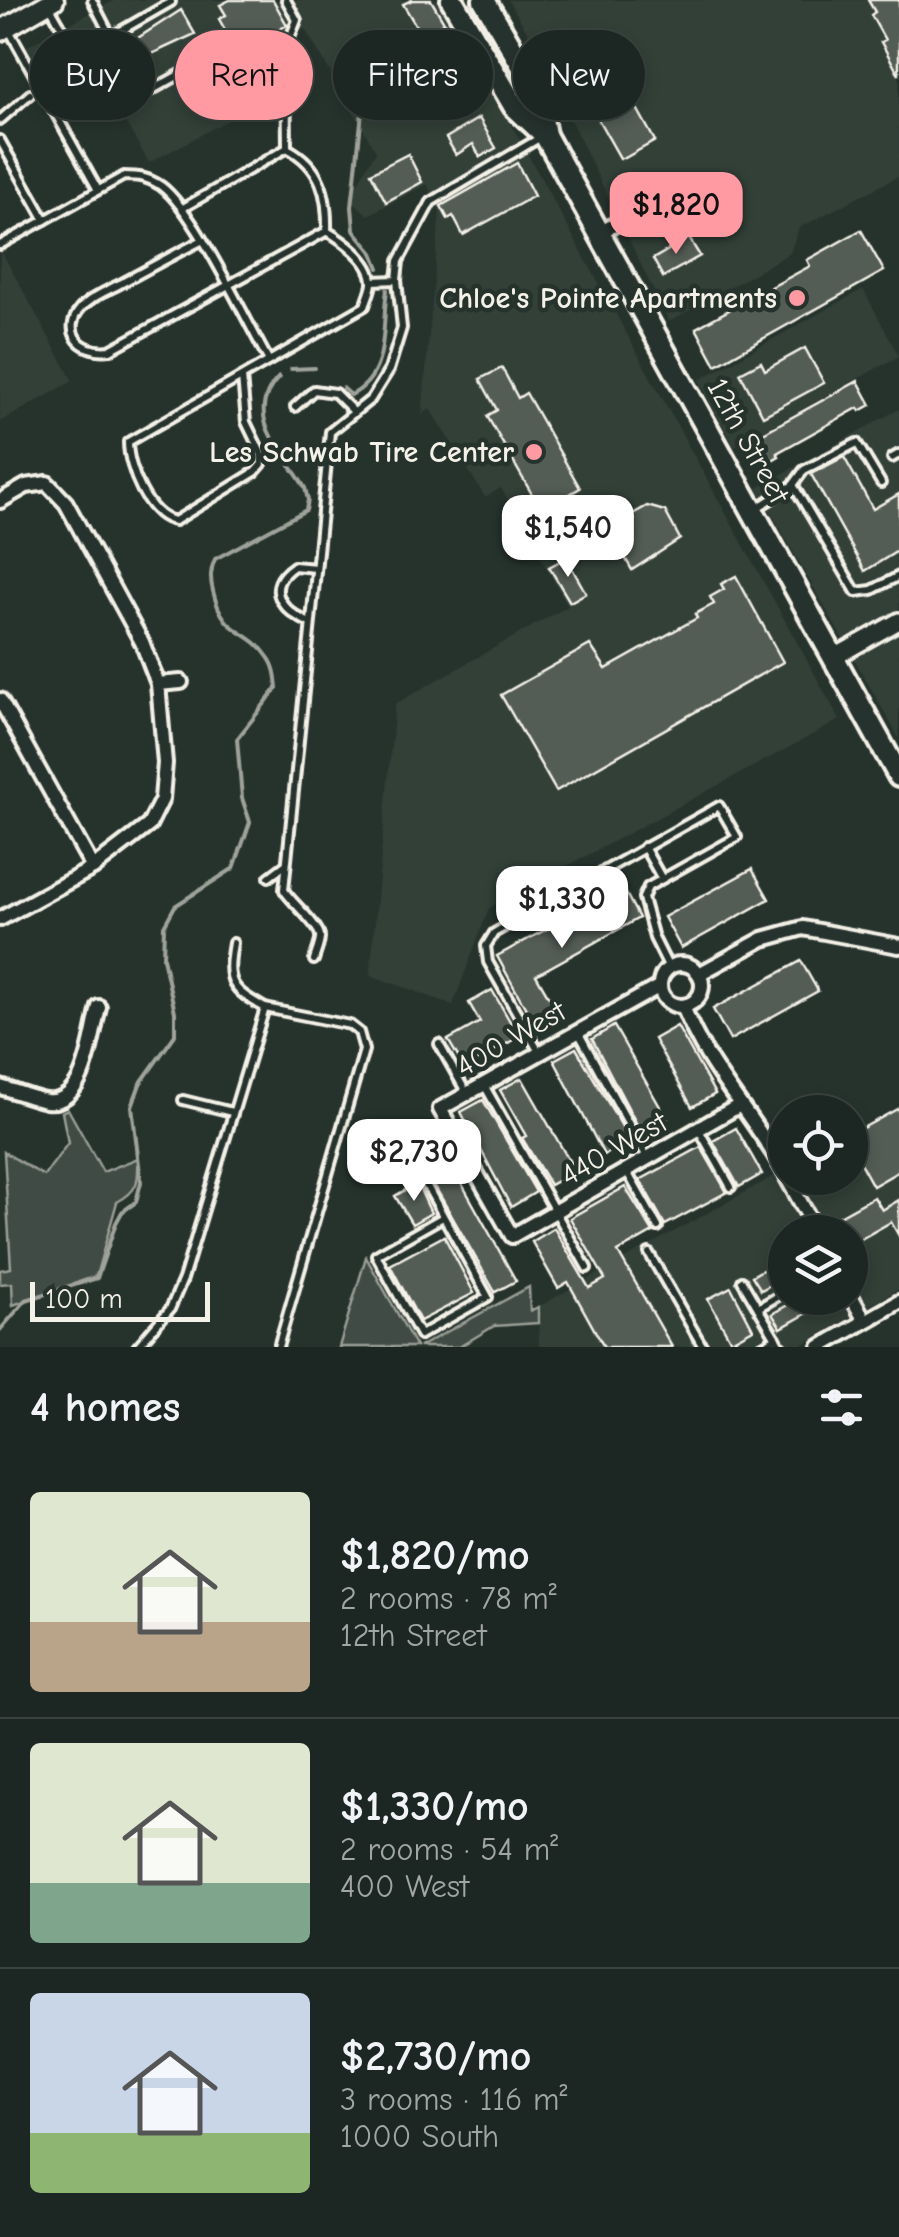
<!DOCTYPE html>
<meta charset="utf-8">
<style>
:root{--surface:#1c2622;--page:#252e2a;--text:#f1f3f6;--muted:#a0a5a5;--line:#3a4340;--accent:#ff9aa2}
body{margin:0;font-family:"Comic Neue",sans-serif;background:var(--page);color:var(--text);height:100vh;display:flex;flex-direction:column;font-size:38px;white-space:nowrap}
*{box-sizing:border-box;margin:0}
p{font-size:32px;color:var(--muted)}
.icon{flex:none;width:55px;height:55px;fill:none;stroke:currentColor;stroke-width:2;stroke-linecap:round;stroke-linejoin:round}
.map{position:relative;height:1347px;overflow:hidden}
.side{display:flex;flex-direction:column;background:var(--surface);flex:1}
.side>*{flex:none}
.hud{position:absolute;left:30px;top:30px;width:840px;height:90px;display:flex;gap:20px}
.controls{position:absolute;left:768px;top:1095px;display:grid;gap:20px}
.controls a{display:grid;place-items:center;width:100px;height:100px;border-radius:50%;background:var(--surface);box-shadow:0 5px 15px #0003,0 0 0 2px var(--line);font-size:50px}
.scale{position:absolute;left:30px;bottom:25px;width:180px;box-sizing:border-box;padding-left:10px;border:5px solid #f4f1e8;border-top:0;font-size:28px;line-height:35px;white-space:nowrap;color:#f4f1e8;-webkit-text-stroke:8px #26332d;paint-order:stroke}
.price{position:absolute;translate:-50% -85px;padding:0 22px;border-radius:20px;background:#fff;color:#222;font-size:32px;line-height:65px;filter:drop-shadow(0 2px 5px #0008)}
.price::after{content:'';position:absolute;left:50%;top:60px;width:30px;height:22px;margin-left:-15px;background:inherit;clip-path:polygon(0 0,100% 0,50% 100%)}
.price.current{background:var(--accent);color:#111}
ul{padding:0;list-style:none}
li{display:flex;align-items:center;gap:30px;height:250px;padding:0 30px}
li+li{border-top:2px solid var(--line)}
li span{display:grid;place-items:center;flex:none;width:280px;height:200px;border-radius:10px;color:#555}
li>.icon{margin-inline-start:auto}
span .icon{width:120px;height:120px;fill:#fffc;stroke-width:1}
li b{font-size:42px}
h2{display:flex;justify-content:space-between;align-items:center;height:120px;padding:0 30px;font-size:42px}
.chip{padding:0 35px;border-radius:45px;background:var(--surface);box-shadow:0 5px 15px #0003,0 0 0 2px var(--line);font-size:35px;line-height:90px}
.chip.current{background:var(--accent);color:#111}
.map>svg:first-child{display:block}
.built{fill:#333f39;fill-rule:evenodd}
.green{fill:#414b45;stroke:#9a9e96;stroke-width:2.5}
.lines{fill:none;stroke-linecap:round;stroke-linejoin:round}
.stream{stroke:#9fa39b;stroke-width:4}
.building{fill:#525c55;stroke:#f4f1e8;stroke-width:2.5}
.service-casing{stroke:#f4f1e8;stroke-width:14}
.minor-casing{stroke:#f4f1e8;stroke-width:20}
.tertiary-casing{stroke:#f4f1e8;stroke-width:22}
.secondary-casing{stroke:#f4f1e8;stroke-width:25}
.primary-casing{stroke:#f4f1e8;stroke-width:28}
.path{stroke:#f4f1e8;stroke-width:2.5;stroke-dasharray:2.5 8;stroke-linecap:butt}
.service{stroke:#26332d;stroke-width:6}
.minor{stroke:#26332d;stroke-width:12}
.tertiary{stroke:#26332d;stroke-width:15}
.secondary{stroke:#26332d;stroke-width:18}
.primary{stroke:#26332d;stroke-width:20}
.poi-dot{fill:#ff9aa2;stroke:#26332d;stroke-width:4}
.labels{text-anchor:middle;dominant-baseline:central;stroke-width:9;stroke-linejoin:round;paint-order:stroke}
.poi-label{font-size:30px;font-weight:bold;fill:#f4f1e8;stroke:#26332d;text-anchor:end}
.street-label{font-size:30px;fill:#f4f1e8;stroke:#26332d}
</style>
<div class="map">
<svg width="899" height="1347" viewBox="0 0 899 1347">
<rect width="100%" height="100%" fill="#26332d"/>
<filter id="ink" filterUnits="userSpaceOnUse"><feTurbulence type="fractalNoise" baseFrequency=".01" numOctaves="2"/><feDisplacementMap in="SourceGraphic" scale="20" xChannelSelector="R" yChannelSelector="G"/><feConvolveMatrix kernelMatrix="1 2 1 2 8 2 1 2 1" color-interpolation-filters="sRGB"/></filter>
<g filter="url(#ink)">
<!-- built -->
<g class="built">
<polygon points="115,0 438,0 491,88 840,720 489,908 453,1005 370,975 395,704 568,606 501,488 485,497 430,409 422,415 440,211 427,184 368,215 349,198 376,151 305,29 290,28 218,66 241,113 149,163 113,101 70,124 27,46"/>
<polygon points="508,0 899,0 899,176 799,228 790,253 669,322 527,31"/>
<polygon points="0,249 73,381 0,422"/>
<polygon points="863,289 899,356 734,447 699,380"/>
<polygon points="899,409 899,738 757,488"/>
<path d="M899 1106V1289L798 1347H539L538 1307 785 1170V1178H850V1134ZM785 1232H850V1298H785Z"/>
</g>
<!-- green -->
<g class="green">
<path d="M68 1109 103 1172 138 1158C139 1182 138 1191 117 1202L96 1276 13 1305 12 1283 0 1284V1270L11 1268 4 1152 44 1176 68 1143 62 1112Z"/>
<polygon points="366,1257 416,1347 339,1347"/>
<polygon points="529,1287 530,1311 538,1307 538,1323 494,1326 459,1347 419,1347"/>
</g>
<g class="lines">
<!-- stream -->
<g class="stream">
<polyline points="379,268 373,253 354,230 352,207 362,112 375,77 403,34"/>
<polyline points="291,369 315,368"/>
<path d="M343 388 351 395C391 375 381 326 387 290"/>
<path d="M0 1330 26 1300 97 1278 116 1223 122 1212 136 1202 141 1182 132 1106 140 1084 175 1035V1012L163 958 164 926 175 906 234 868 250 822 242 798 237 739 277 688C276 677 275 666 268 657 247 626 224 638 213 591 210 579 210 570 215 559L306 510 308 500 305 488C285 452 240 417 279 377"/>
</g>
</g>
<!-- building -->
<g class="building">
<polygon points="230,0 273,0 287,25 238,53 219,19 226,15 220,5"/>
<polygon points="412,0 431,0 444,22 422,36 403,4"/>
<polygon points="868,0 899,0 899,75 881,42 885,40 871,15 875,12"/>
<polygon points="181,10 195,34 132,63 124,47"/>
<polygon points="69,54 91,91 61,108 40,71"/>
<polygon points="617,72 655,141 625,158 620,158 582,91"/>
<polygon points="479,118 496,148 480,157 473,144 456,155 446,138"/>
<polygon points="408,154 422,182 386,202 371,173"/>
<polygon points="517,163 534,196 463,235 453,216 448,219 441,206"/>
<polygon points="861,230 884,271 716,365 696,328 810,266 807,260"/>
<polygon points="689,238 700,256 663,277 653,259"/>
<polygon points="805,348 824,383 763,416 740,373 761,362 765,370"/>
<polygon points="502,368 518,398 526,393 580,488 532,516 524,502 533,496 487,416 497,410 480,379"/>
<polygon points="858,381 871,405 860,411 858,408 777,453 779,456 767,463 754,438"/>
<polygon points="844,457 873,509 899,494 899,550 865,571 811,474"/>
<polygon points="647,506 665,511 680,539 632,570 611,533 634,520 631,515"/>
<polygon points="566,558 586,593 570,602 549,567"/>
<polygon points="736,576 783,662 556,791 501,695 590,645 606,669 697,618 695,614 714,604 710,597 724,589 721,584"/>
<polygon points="752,869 769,899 681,948 664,917"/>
<polygon points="623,888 639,918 536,975 561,1018 538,1031 497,956"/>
<polygon points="801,961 818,991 730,1040 713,1009"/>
<polygon points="492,990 519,1037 464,1067 448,1040 480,1022 469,1003"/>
<polygon points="614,1026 667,1119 642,1134 592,1039"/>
<polygon points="677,1026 715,1094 692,1107 654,1039"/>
<polygon points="576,1048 630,1140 604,1155 554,1060"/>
<polygon points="522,1078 575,1171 550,1185 522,1138 526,1136 500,1090"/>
<polygon points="483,1100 536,1192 511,1207 461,1112"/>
<polygon points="899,1108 899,1171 873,1186 850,1145 850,1135"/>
<polygon points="736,1128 762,1174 739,1187 713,1141"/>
<polygon points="701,1147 727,1192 665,1225 640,1180"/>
<polygon points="447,1157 516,1281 495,1292 429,1176 427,1168"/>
<polygon points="417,1183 431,1213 412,1224 395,1196"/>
<polygon points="625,1187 653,1232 618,1252 672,1347 604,1347 568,1282 558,1288 532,1242 554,1228 589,1288 605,1279 570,1218"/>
<polygon points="874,1197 882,1210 899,1200 899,1236 891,1222 850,1245 850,1232 832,1232 827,1223"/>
<polygon points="444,1236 474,1293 420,1321 390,1265"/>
<polygon points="785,1257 785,1277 761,1290 752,1276"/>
<polygon points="731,1287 753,1329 731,1341 708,1299"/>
<polygon points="800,1298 834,1298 781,1328 772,1314"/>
</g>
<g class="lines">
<!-- service casing -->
<g class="service-casing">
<g id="service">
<polyline points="92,0 135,84 152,90 199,64"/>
<path d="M286 0 297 20 286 48 287 148C321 166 328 195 327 231"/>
<polyline points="50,7 102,97 102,103 81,114"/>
<polyline points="9,30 98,190"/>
<polyline points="110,37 171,2"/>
<polyline points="0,120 30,94"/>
<polyline points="0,140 45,220"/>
<polyline points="183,208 287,148"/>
<path d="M201 241C173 255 146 270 118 285 108 290 94 296 85 304 59 327 77 354 110 350L327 231C342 240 371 260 372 281 373 287 367 299 365 306L128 442C128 468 148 517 175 521L255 472 262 464 261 453 246 422 242 377"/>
<path d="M0 245 124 176C138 176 148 177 161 186 195 211 245 319 269 361"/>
<polyline points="372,281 397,280 399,261 431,202 541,137"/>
<polyline points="295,407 314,390 335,393 353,411"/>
<polyline points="892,458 899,454"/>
<polyline points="793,485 804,470 857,443 881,483"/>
<polyline points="757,508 793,485 856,592 872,590 899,576"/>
<path d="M310 623C283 611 262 588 294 566L316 568"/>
<polyline points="644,847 662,879"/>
<polyline points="269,877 285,865"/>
<path d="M314 960C316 953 321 942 320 936 319 925 291 902 284 890L330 432 371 399 389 370 402 328 397 280"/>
<polyline points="265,1008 350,1025 359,1032 364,1050 278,1347"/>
<polyline points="578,1032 647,1157"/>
<polyline points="439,1044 466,1092"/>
<polyline points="539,1052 488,962 486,946 494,933 719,806 737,837 648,887 643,898 654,938 669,968"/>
<polyline points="484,1085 587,1268"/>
<polyline points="183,1100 232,1112"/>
<polyline points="699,1130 731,1187"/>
<polyline points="627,1172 658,1227"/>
<polyline points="443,1217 376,1255 420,1335 488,1297 414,1163 456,1139"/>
<polyline points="649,1253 703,1347"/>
<polyline points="742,1281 781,1347"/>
<polyline points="758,1308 785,1292"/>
<path d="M137 1347 170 1309 183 1279 265 1008C231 989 226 983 233 943"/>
<polyline points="761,1347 776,1338"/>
</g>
</g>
<!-- minor casing -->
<g class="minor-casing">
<g id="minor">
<polyline points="599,233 657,202 701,184"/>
<polyline points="0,501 26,486 47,483 66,503 142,642 158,684 165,763 162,799 149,825 93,868 0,919"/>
<polyline points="158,684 181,682"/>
<polyline points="0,700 93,868"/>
<circle cx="681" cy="985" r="21"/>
<polyline points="699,974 763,939 803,928 899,946"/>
<polyline points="660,986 440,1109 512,1236 740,1105"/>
<path d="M683 1006C707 1070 753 1114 785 1173"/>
<path d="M0 1087C15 1091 31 1098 46 1101 86 1106 91 1037 99 1007"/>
<polyline points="787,1178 817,1232"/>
<polyline points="850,1294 865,1321"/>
<polyline points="820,1347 899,1302"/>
</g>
</g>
<!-- tertiary casing -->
<g class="tertiary-casing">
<polyline id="tertiary" points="833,658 899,621"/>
</g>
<!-- secondary casing -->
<g class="secondary-casing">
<polyline id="secondary" points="0,31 54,0"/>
</g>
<!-- primary casing -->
<g class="primary-casing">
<g id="primary">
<polyline points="452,0 514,106 545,135 899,776"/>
<polyline points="484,0 537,91 545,135"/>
</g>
</g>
<!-- path -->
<polyline class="path" points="753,466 762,458"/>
<!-- service -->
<use href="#service" class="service"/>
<!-- minor -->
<use href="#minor" class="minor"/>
<!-- tertiary -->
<use href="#tertiary" class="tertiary"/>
<!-- secondary -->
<use href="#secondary" class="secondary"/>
<!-- primary -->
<use href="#primary" class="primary"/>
</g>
</g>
<!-- markers -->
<g class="poi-dot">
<circle cx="797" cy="298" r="10"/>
<circle cx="534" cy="452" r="10"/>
</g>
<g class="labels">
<!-- poi labels -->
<g class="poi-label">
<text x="777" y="298">Chloe's Pointe Apartments</text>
<text x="514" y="452">Les Schwab Tire Center</text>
</g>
<!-- street labels -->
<g class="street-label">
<text transform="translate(748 441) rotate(61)">12th Street</text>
<text transform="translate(511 1039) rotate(-30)">400 West</text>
<text transform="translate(614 1149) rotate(-30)">440 West</text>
</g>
</g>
</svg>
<div class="controls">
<a><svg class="icon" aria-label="locate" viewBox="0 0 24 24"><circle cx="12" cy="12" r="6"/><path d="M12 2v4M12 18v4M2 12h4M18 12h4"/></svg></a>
<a><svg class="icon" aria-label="layers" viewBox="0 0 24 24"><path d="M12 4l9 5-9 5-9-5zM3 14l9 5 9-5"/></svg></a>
</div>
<div class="scale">100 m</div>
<b class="price current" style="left:676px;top:257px">$1,820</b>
<b class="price" style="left:568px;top:580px">$1,540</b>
<b class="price" style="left:562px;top:951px">$1,330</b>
<b class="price" style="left:414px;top:1204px">$2,730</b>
<div class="hud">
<a class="chip">Buy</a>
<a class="chip current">Rent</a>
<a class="chip">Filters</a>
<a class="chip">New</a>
</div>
</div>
<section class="side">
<h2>4 homes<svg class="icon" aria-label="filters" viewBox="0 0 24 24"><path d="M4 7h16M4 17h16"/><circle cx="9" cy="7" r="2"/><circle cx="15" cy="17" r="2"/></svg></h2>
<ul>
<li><span style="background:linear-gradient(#dfe7d0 65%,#b9a48a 0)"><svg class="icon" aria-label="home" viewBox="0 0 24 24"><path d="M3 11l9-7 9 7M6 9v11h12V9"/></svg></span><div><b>$1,820/mo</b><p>2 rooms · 78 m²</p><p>12th Street</p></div></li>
<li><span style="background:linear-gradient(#dfe7d0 70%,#7fa58c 0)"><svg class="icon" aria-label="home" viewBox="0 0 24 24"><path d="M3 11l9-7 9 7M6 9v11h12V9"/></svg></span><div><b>$1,330/mo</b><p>2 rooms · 54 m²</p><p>400 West</p></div></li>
<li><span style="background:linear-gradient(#c9d6e8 70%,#8fb573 0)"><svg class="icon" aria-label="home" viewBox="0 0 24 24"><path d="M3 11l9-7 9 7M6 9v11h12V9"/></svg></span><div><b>$2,730/mo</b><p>3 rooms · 116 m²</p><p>1000 South</p></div></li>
</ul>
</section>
